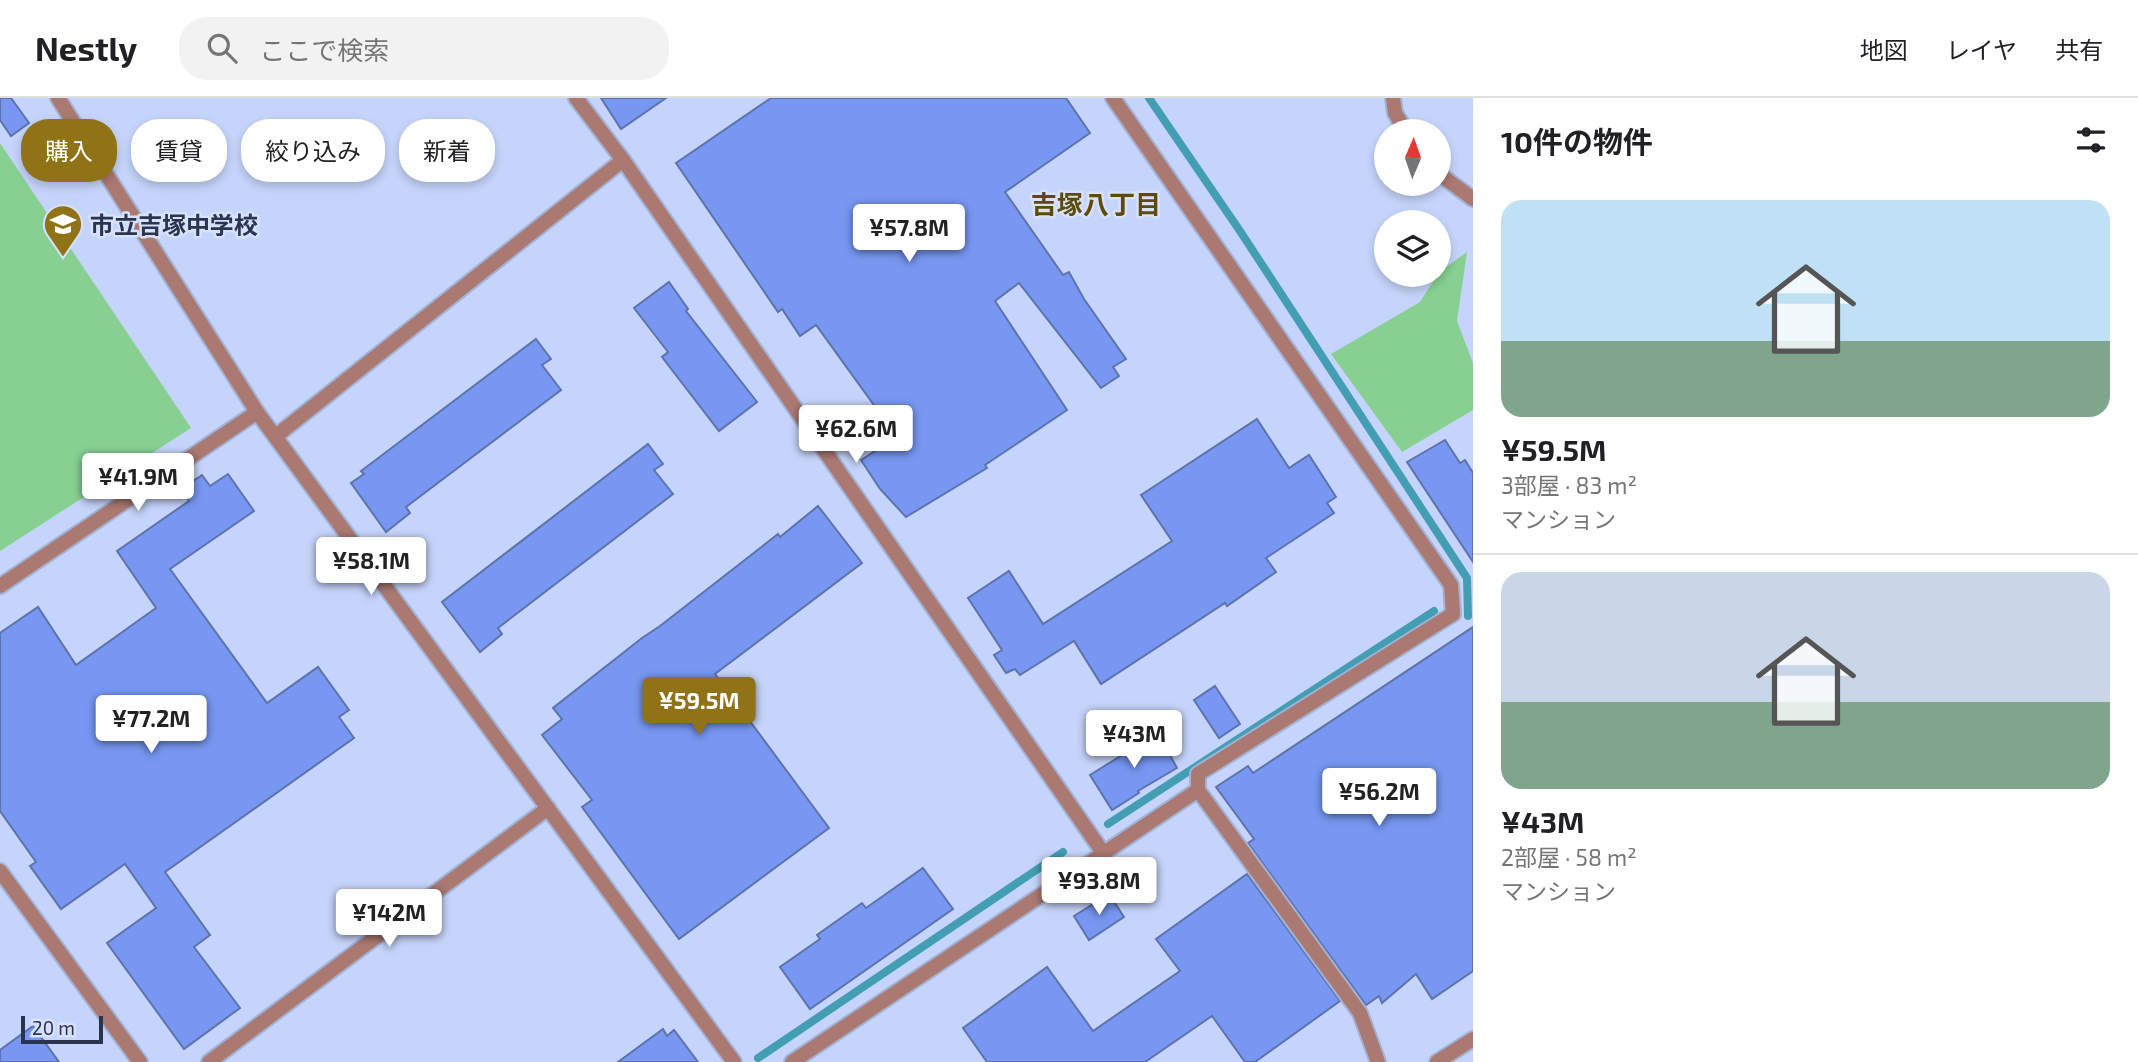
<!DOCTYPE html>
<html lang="ja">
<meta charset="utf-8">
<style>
:root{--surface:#fff;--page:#f2f2f2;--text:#202124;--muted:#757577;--line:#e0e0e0;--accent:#907217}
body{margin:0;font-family:"Exo 2","Noto Sans JP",sans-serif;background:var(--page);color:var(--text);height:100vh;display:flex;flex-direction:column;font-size:26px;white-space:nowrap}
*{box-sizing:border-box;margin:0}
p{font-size:23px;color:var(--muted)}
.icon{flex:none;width:38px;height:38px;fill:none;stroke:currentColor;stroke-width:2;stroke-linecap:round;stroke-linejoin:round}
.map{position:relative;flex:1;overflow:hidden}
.panel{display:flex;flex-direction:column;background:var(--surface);width:665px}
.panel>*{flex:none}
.guide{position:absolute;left:21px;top:21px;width:665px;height:63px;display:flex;gap:14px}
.needle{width:46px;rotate:2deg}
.fabs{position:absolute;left:1374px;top:21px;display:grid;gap:14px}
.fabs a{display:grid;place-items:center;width:77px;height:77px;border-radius:50%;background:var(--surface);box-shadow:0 4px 10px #0003;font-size:35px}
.scale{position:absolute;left:21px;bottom:18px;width:82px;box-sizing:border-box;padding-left:7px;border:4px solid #2b344e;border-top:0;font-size:19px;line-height:24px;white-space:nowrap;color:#2b344e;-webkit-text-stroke:5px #d7e1fb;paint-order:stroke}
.price{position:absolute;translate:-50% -60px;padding:0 16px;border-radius:7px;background:#fff;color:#222;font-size:23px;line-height:46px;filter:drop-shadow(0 2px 4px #0008)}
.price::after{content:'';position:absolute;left:50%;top:42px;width:21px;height:16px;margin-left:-10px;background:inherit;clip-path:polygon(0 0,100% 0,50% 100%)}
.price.on{background:var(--accent);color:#fff}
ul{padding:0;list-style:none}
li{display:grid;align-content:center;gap:14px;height:371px;padding:0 28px}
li+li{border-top:2px solid var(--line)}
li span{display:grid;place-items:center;height:217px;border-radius:21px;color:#555}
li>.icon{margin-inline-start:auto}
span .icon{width:126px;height:126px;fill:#fffc;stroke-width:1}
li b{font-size:30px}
h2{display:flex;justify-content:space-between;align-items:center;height:84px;padding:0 28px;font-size:30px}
.tag{padding:0 24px;border-radius:28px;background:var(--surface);box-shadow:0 4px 10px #0003;font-size:24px;line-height:63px}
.tag.on{background:var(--accent);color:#fff}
header{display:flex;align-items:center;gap:42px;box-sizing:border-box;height:98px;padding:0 35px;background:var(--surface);border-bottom:2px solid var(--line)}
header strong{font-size:33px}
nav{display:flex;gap:38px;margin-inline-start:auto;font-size:24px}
.search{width:490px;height:63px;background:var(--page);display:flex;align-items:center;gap:18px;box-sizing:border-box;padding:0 24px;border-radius:28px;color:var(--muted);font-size:26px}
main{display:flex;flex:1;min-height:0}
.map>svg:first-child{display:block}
.park{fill:#87d092}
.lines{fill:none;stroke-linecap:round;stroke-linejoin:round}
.stream{stroke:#449eb3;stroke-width:8}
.building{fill:#7797f2;stroke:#5e72ac;stroke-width:2}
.minor-casing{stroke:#a3b1d4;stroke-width:18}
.tertiary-casing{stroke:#a3b1d4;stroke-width:18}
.minor{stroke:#aa7972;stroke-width:14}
.tertiary{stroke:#aa7972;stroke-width:14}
.labels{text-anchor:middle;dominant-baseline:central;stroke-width:5;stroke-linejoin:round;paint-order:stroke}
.poi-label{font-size:24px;font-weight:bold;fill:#2b344e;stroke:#d7e1fb;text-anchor:start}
.neighbourhood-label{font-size:26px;font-weight:bold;fill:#5f4a0b;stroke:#d7e1fb}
</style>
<header>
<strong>Nestly</strong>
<div class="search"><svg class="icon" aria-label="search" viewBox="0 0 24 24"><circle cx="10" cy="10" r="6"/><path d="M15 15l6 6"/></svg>ここで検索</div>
<nav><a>地図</a><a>レイヤ</a><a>共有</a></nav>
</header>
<main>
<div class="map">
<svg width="1473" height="964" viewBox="0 0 1473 964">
<rect width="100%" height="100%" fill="#c5d4fa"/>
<!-- park -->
<g class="park">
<polygon points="0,45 191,330 0,453"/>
<polygon points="1467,154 1457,223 1473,265 1473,312 1402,354 1331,256 1420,204 1439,174"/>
</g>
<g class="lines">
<!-- stream -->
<g class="stream">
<polyline points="1149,0 1240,133 1467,480 1468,518"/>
<polyline points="1108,726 1434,513"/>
<polyline points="758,960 1063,754"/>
</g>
</g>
<!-- building -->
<g class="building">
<polygon points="0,0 11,0 29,25 11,38 0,22"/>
<polygon points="601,0 666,0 621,31"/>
<polygon points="771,0 1066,0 1090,35 1005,94 1063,177 1069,174 1084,201 1126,261 1113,269 1119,278 1101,290 1019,185 995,203 1067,312 985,367 987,370 906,419 880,391 861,362 878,351 861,326 877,316 874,311 876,310 816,227 800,238 782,211 778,214 676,65"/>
<polygon points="669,184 688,211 686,213 757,304 719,333 662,259 668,254 634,210"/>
<polygon points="536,241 551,261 542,267 561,292 406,409 410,415 386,434 351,385 364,376 361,373"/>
<polygon points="1257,321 1289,370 1309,357 1336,399 1327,405 1334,415 1266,460 1276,474 1227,508 1225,505 1101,586 1074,543 1020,577 1015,571 1006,575 994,557 1002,552 968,500 1009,473 1043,526 1172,443 1141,397"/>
<polygon points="1445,342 1460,365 1465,362 1473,375 1473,464 1407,364"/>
<polygon points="648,346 663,366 654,372 673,396 498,530 502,536 480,554 442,504"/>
<polygon points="228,376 254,413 170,471 267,605 318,569 349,612 339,619 354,640 165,774 210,837 194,849 240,910 184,951 107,845 156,810 125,766 61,811 30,768 36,764 0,713 0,535 38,509 76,567 156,510 117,453 189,403 181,391 202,377 210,388"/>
<polygon points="818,408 862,465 715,576 829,730 679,841 582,709 592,702 542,637 562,621 553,610 642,540 660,528 778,436 780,439"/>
<polygon points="1473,529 1473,873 1432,901 1416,876 1382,905 1379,898 1366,907 1248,745 1254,741 1216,689 1248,668 1253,675"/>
<polygon points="1215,588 1240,626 1219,640 1194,602"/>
<polygon points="1156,632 1177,670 1138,693 1139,695 1112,712 1090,677 1127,654 1125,651"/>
<polygon points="923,770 953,811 810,911 780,869 820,841 817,837 862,805 866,810"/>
<polygon points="1247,776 1340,903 1255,964 1245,964 1212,918 1145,964 987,964 963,930 1047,869 1093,933 1180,873 1156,841"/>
<polygon points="1109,796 1124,819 1089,842 1074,818"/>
<polygon points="33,928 59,964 0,964 0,952"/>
<polygon points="663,931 667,938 674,932 698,964 618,964"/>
</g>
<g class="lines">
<!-- minor casing -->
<g class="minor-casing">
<g id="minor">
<polyline points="576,0 623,62 1104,756"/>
<polyline points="1113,0 1451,487 1453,516 1198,676 1198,692 1360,915 1378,964"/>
<polyline points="1393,0 1395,15 1406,33"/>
<polyline points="1438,75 1473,101"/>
<polyline points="276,338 623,62"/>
<polyline points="0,488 257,314"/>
<polyline points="0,773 140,964"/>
<polyline points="209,964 548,710"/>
<polyline points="1437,964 1473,941"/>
</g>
</g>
<!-- tertiary casing -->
<g class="tertiary-casing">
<g id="tertiary">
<polyline points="58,0 257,314 734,964"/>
<polyline points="792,964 1198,692"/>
</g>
</g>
<!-- minor -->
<use href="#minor" class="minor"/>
<!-- tertiary -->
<use href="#tertiary" class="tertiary"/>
</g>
<!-- icons -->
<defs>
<g id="school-pin" transform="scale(2.0125)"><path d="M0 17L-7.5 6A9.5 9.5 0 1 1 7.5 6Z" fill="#907217" stroke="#d7e1fb"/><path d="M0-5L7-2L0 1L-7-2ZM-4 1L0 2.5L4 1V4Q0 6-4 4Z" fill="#fff"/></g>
</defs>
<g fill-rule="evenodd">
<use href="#school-pin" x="63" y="126"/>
</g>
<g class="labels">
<!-- poi labels -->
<g class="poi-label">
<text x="90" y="126">市立吉塚中学校</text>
</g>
<!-- neighbourhood labels -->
<g class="neighbourhood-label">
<text x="1096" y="105">吉塚八丁目</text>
</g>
</g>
</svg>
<div class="fabs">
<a><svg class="needle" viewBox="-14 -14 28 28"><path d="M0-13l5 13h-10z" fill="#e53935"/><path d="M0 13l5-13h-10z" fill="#757577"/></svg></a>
<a><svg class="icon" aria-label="layers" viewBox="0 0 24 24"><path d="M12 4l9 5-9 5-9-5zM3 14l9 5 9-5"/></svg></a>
</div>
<div class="scale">20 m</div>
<b class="price" style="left:909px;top:166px">¥57.8M</b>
<b class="price" style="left:856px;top:367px">¥62.6M</b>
<b class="price" style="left:138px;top:415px">¥41.9M</b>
<b class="price" style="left:371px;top:499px">¥58.1M</b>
<b class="price on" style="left:699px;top:639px">¥59.5M</b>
<b class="price" style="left:151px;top:657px">¥77.2M</b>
<b class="price" style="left:1134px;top:672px">¥43M</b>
<b class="price" style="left:1379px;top:730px">¥56.2M</b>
<b class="price" style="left:1099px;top:819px">¥93.8M</b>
<b class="price" style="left:389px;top:851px">¥142M</b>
<div class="guide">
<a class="tag on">購入</a>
<a class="tag">賃貸</a>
<a class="tag">絞り込み</a>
<a class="tag">新着</a>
</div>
</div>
<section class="panel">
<h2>10件の物件<svg class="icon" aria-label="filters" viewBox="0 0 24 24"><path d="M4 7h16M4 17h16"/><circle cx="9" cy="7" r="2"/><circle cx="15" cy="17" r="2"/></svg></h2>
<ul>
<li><span style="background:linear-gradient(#bfe0f5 65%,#7fa58c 0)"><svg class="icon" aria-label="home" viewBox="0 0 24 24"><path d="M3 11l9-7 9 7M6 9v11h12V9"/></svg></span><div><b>¥59.5M</b><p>3部屋 · 83 m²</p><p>マンション</p></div></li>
<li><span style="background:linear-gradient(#c9d6e8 60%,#7fa58c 0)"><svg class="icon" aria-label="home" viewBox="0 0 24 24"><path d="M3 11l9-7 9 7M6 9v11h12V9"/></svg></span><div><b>¥43M</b><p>2部屋 · 58 m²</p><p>マンション</p></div></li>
</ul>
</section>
</main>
